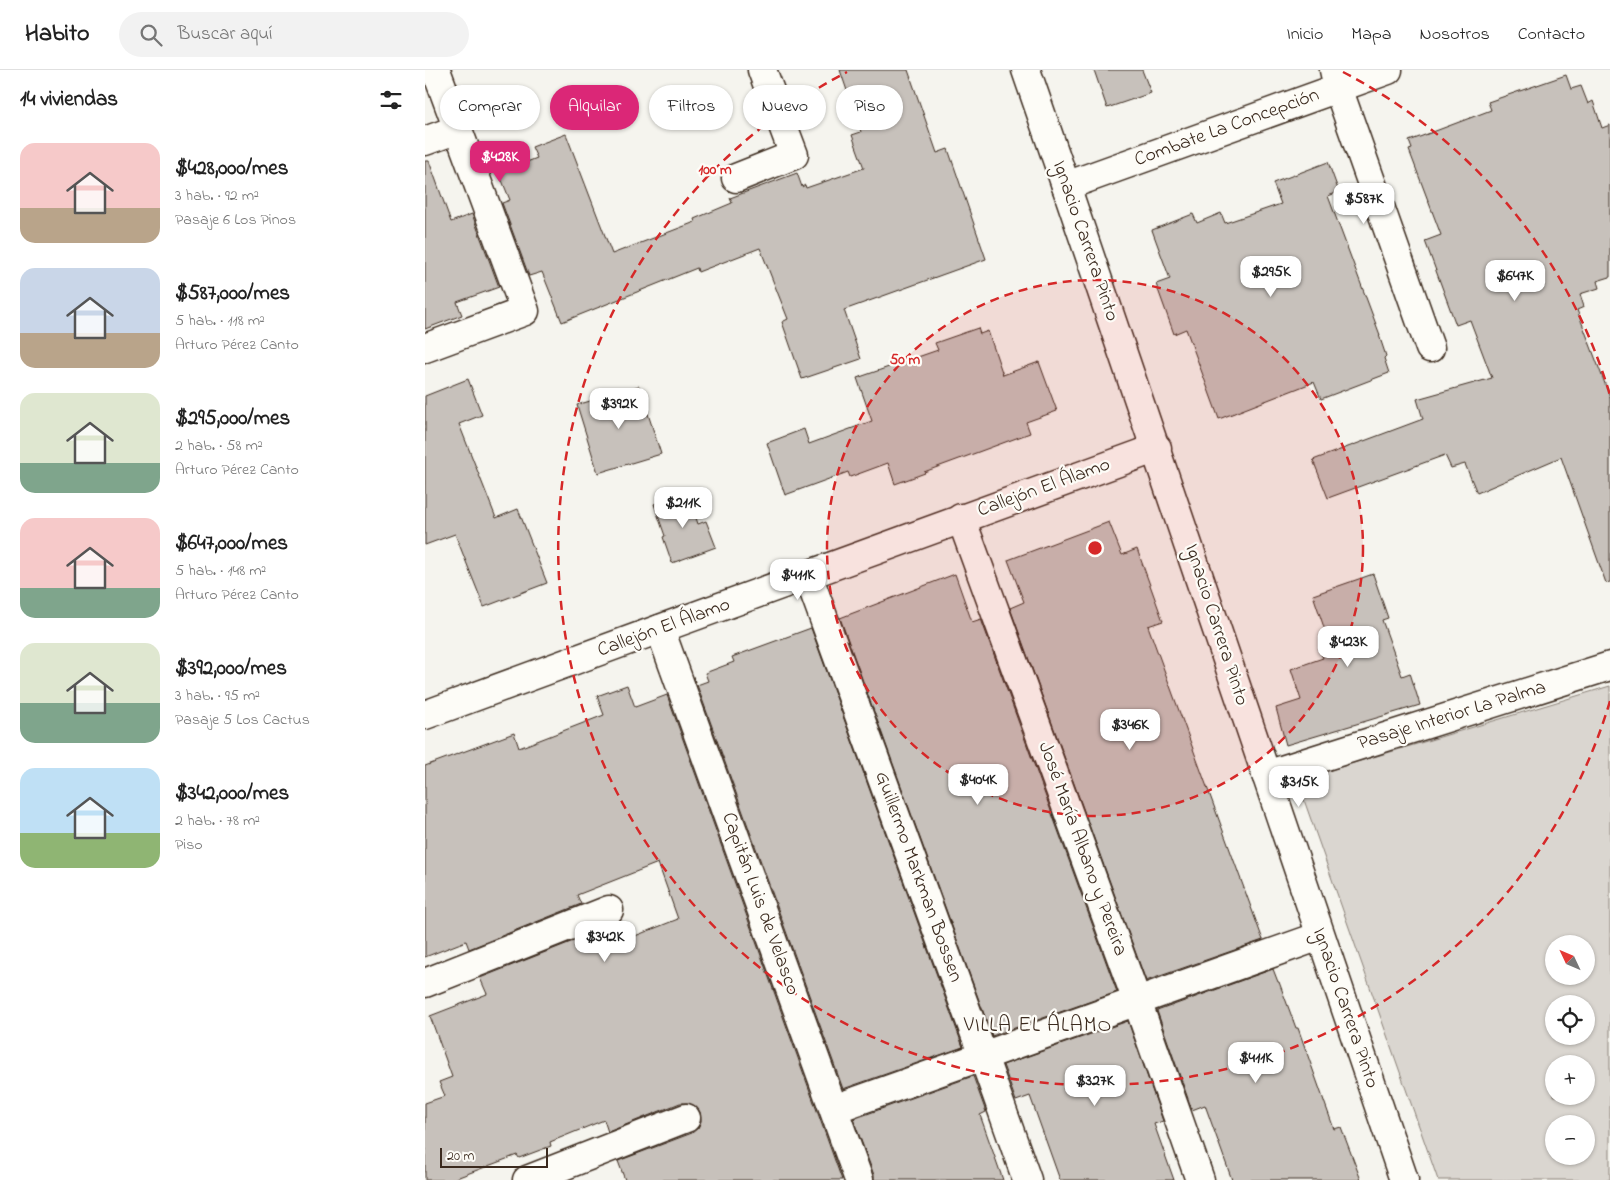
<!DOCTYPE html>
<html lang="es">
<meta charset="utf-8">
<style>
:root{--surface:#fff;--page:#f2f2f2;--text:#222;--muted:#767676;--line:#e0e0e0;--accent:#db2777}
body{margin:0;font-family:"Indie Flower",sans-serif;background:var(--page);color:var(--text);height:100vh;display:flex;flex-direction:column;font-size:19px;white-space:nowrap}
*{box-sizing:border-box;margin:0}
p{font-size:16px;color:var(--muted)}
.icon{flex:none;width:28px;height:28px;fill:none;stroke:currentColor;stroke-width:2;stroke-linecap:round;stroke-linejoin:round}
.map{position:relative;flex:1;overflow:hidden}
.sheet{display:flex;flex-direction:column;background:var(--surface);width:425px}
.sheet>*{flex:none}
.guide{position:absolute;left:15px;top:15px;width:475px;height:45px;display:flex;gap:10px}
.needle{width:32px;rotate:314deg}
.fabs{position:absolute;left:1120px;top:865px;display:grid;gap:10px}
.fabs a{display:grid;place-items:center;width:50px;height:50px;border-radius:50%;background:var(--surface);box-shadow:0 1px 4px #0004;font-size:25px}
.scale{position:absolute;left:15px;bottom:12px;width:108px;box-sizing:border-box;padding-left:5px;border:2px solid #3b2a1e;border-top:0;font-size:14px;line-height:18px;white-space:nowrap;color:#3b2a1e;-webkit-text-stroke:4px #fdfcf7;paint-order:stroke}
.price{position:absolute;translate:-50% -42px;padding:0 11px;border-radius:10px;background:#fff;color:#222;font-size:16px;line-height:32px;filter:drop-shadow(0 1px 2px #0008)}
.price::after{content:'';position:absolute;left:50%;top:30px;width:15px;height:11px;margin-left:-8px;background:inherit;clip-path:polygon(0 0,100% 0,50% 100%)}
.price.selected{background:var(--accent);color:#fff}
ul{padding:0;list-style:none}
li{display:flex;align-items:center;gap:15px;height:125px;padding:0 20px}
li span{display:grid;place-items:center;flex:none;width:140px;height:100px;border-radius:15px;color:#555}
li>.icon{margin-inline-start:auto}
span .icon{width:60px;height:60px;fill:#fffc;stroke-width:1}
li b{font-size:21px}
h2{display:flex;justify-content:space-between;align-items:center;height:60px;padding:0 20px;font-size:21px}
.pill{padding:0 18px;border-radius:22px;background:var(--surface);box-shadow:0 1px 4px #0004;font-size:18px;line-height:45px}
.pill.selected{background:var(--accent);color:#fff}
header{display:flex;align-items:center;gap:30px;box-sizing:border-box;height:70px;padding:0 25px;background:var(--surface);border-bottom:1px solid var(--line)}
header strong{font-size:24px}
nav{display:flex;gap:28px;margin-inline-start:auto;font-size:18px}
.search{width:350px;height:45px;background:var(--page);display:flex;align-items:center;gap:12px;box-sizing:border-box;padding:0 18px;border-radius:28px;color:var(--muted);font-size:19px}
main{display:flex;flex:1;min-height:0}
.map>svg:first-child{display:block}
.green{fill:#dad6d0;stroke:#8a8077;fill-rule:evenodd}
.building{fill:#c7c1bb;stroke:#3b2a1e}
.lines{fill:none;stroke-linecap:round;stroke-linejoin:round}
.minor-casing{stroke:#3b2a1e;stroke-width:31}
.tertiary-casing{stroke:#3b2a1e;stroke-width:31}
.minor{stroke:#fdfcf7;stroke-width:28}
.tertiary{stroke:#fdfcf7;stroke-width:28}
.ring{fill:none;stroke:#d62828;stroke-width:2.5;stroke-dasharray:9 6}
.labels{text-anchor:middle;dominant-baseline:central;stroke-width:4.5;stroke-linejoin:round;paint-order:stroke}
.street-label{font-size:20px;fill:#3b2a1e;stroke:#fdfcf7}
.neighbourhood-label{font-size:21px;letter-spacing:1px;fill:#3b2a1e;stroke:#fdfcf7}
.centre{fill:#d62828;stroke:#fdfcf7;stroke-width:2.5}
.ring-label{font-size:15px;text-anchor:middle;font-weight:bold;fill:#d62828;stroke:#fdfcf7;stroke-width:4.5;stroke-linejoin:round;paint-order:stroke}
</style>
<header>
<strong>Habito</strong>
<div class="search"><svg class="icon" aria-label="search" viewBox="0 0 24 24"><circle cx="10" cy="10" r="6"/><path d="M15 15l6 6"/></svg>Buscar aquí</div>
<nav><a>Inicio</a><a>Mapa</a><a>Nosotros</a><a>Contacto</a></nav>
</header>
<main>
<section class="sheet">
<h2>14 viviendas<svg class="icon" aria-label="filters" viewBox="0 0 24 24"><path d="M4 7h16M4 17h16"/><circle cx="9" cy="7" r="2"/><circle cx="15" cy="17" r="2"/></svg></h2>
<ul>
<li><span style="background:linear-gradient(#f6c9c9 65%,#b9a48a 0)"><svg class="icon" aria-label="home" viewBox="0 0 24 24"><path d="M3 11l9-7 9 7M6 9v11h12V9"/></svg></span><div><b>$428,000/mes</b><p>3 hab. · 92 m²</p><p>Pasaje 6 Los Pinos</p></div></li>
<li><span style="background:linear-gradient(#c9d6e8 65%,#b9a48a 0)"><svg class="icon" aria-label="home" viewBox="0 0 24 24"><path d="M3 11l9-7 9 7M6 9v11h12V9"/></svg></span><div><b>$587,000/mes</b><p>5 hab. · 118 m²</p><p>Arturo Pérez Canto</p></div></li>
<li><span style="background:linear-gradient(#dfe7d0 70%,#7fa58c 0)"><svg class="icon" aria-label="home" viewBox="0 0 24 24"><path d="M3 11l9-7 9 7M6 9v11h12V9"/></svg></span><div><b>$295,000/mes</b><p>2 hab. · 58 m²</p><p>Arturo Pérez Canto</p></div></li>
<li><span style="background:linear-gradient(#f6c9c9 70%,#7fa58c 0)"><svg class="icon" aria-label="home" viewBox="0 0 24 24"><path d="M3 11l9-7 9 7M6 9v11h12V9"/></svg></span><div><b>$647,000/mes</b><p>5 hab. · 148 m²</p><p>Arturo Pérez Canto</p></div></li>
<li><span style="background:linear-gradient(#dfe7d0 60%,#7fa58c 0)"><svg class="icon" aria-label="home" viewBox="0 0 24 24"><path d="M3 11l9-7 9 7M6 9v11h12V9"/></svg></span><div><b>$392,000/mes</b><p>3 hab. · 95 m²</p><p>Pasaje 5 Los Cactus</p></div></li>
<li><span style="background:linear-gradient(#bfe0f5 65%,#8fb573 0)"><svg class="icon" aria-label="home" viewBox="0 0 24 24"><path d="M3 11l9-7 9 7M6 9v11h12V9"/></svg></span><div><b>$342,000/mes</b><p>2 hab. · 78 m²</p><p>Piso</p></div></li>
</ul>
</section>
<div class="map">
<svg width="1185" height="1110" viewBox="0 0 1185 1110">
<rect width="100%" height="100%" fill="#f5f4ee"/>
<filter id="ink" filterUnits="userSpaceOnUse"><feTurbulence type="fractalNoise" baseFrequency=".02" numOctaves="2"/><feDisplacementMap in="SourceGraphic" scale="10" xChannelSelector="R" yChannelSelector="G"/><feConvolveMatrix kernelMatrix="1 2 1 2 8 2 1 2 1" color-interpolation-filters="sRGB"/></filter>
<g filter="url(#ink)">
<!-- green -->
<path class="green" d="M1185 616V1110H1013L872 710ZM1129 874H1161V906H1129ZM1129 934H1161V966H1129ZM1129 994H1161V1026H1129ZM1129 1054H1161V1086H1129Z"/>
<!-- building -->
<g class="building">
<polygon points="415,0 483,0 512,83 523,79 561,189 419,240 436,289 377,309 357,252 363,249 335,178 273,202 272,198 137,252 117,202 104,206 77,133 85,130 74,103 112,88 107,77 141,64 187,184 270,152 269,149 307,133 305,128 372,103 377,117 380,115 381,118 439,98 427,65 436,62"/>
<polygon points="669,0 717,0 726,23 682,38"/>
<polygon points="1141,5 1146,19 1156,16 1163,34 1168,31 1177,58 1185,55 1185,207 1172,211 1174,218 1155,224 1159,237 1152,240 1185,327 1185,512 1181,513 1136,387 1052,423 1040,394 1026,398 1020,385 903,428 888,390 998,349 992,329 1067,308 1045,250 1031,255 1000,171 1016,165 984,80 987,79 984,71 1066,40 1063,32"/>
<polygon points="0,91 4,91 26,152 47,144 74,217 32,232 37,245 0,259"/>
<polygon points="903,92 914,122 903,126 955,265 954,265 961,286 959,288 964,303 896,329 889,312 794,349 761,259 749,264 731,214 745,209 727,160 768,144 772,153 796,143 800,153 856,134 848,113"/>
<polygon points="553,258 555,264 563,261 578,305 614,292 632,341 601,352 605,363 499,402 500,403 470,414 463,393 425,407 423,402 360,425 342,373 379,359 384,374 447,351 432,308 513,280 510,273"/>
<polygon points="43,309 57,345 34,354 71,448 93,439 122,513 59,537 30,464 0,475 0,326"/>
<polygon points="214,316 236,384 173,403 152,335"/>
<polygon points="263,423 273,454 281,451 291,477 247,493 238,467 240,466 229,434"/>
<polygon points="684,452 697,485 712,479 738,551 723,556 838,870 721,911 585,538 599,532 583,490"/>
<polygon points="530,504 547,552 556,549 692,922 567,966 415,548"/>
<polygon points="948,504 963,548 957,550 977,606 985,603 995,635 861,675 851,638 876,630 866,599 898,588 895,581 906,578 888,525"/>
<polygon points="386,558 538,977 418,1019 272,615 283,611 280,603 309,592 307,587"/>
<polygon points="202,615 210,637 242,625 417,1110 200,1110 193,1091 267,1063 273,1058 276,1051 275,1042 270,1036 263,1033 255,1033 183,1062 179,1050 125,1072 126,1076 94,1088 92,1085 26,1110 0,1110 0,1033 20,1026 14,1012 27,1007 5,946 62,924 55,908 166,864 172,881 253,849 233,793 152,825 156,834 44,879 41,871 0,887 0,696 89,663 94,678 179,645 172,626"/>
<polygon points="848,899 853,912 854,912 871,958 873,958 909,1059 916,1057 936,1110 807,1110 780,1035 767,1040 732,941"/>
<polygon points="703,951 738,1051 729,1054 749,1110 635,1110 605,1026 591,1031 578,995"/>
<polygon points="548,1006 561,1042 555,1045 578,1110 449,1110 449,1105 428,1049"/>
</g>
<g class="lines">
<!-- minor casing -->
<g class="minor-casing">
<g id="minor">
<polyline points="601,0 641,116"/>
<polyline points="909,0 913,18 1005,278"/>
<polyline points="0,71 33,59"/>
<polyline points="311,108 369,85 337,0"/>
<polyline points="0,278 100,241 11,0"/>
<polyline points="536,448 712,931 775,1110"/>
<polyline points="383,505 558,986 602,1110"/>
<polyline points="235,559 434,1110"/>
<polyline points="841,705 1185,596"/>
<polyline points="0,913 184,840"/>
<polyline points="409,1039 895,866"/>
<polyline points="102,1110 261,1048"/>
</g>
</g>
<!-- tertiary casing -->
<g class="tertiary-casing">
<g id="tertiary">
<path d="M963 0 641 116C755 447 865 779 979 1110"/>
<path d="M0 645C244 556 487 465 732 378"/>
</g>
</g>
<!-- minor -->
<use href="#minor" class="minor"/>
<!-- tertiary -->
<use href="#tertiary" class="tertiary"/>
</g>
</g>
<!-- distance rings -->
<circle cx="670" cy="478" r="268" fill="#d62828" fill-opacity=".12"/>
<g class="ring">
<circle cx="670" cy="478" r="268"/>
<path d="M1185 631A537 537 0 1 1 422 2M918 2A537 537 0 0 1 1185 325"/>
</g>
<g class="labels">
<!-- street labels -->
<g class="street-label">
<text transform="translate(802 58) rotate(-20)">Combate La Concepción</text>
<text transform="translate(660 171) rotate(71)">Ignacio Carrera Pinto</text>
<text transform="translate(619 418) rotate(-20)">Callejón El Álamo</text>
<text transform="translate(791 555) rotate(72)">Ignacio Carrera Pinto</text>
<text transform="translate(239 558) rotate(-20)">Callejón El Álamo</text>
<text transform="translate(1027 646) rotate(-17)">Pasaje Interior La Palma</text>
<text transform="translate(657 779) rotate(70)">José María Albano y Pereira</text>
<text transform="translate(493 807) rotate(70)">Guillermo Markman Bossen</text>
<text transform="translate(335 834) rotate(70)">Capitán Luis de Velasco</text>
<text transform="translate(920 938) rotate(71)">Ignacio Carrera Pinto</text>
</g>
<!-- neighbourhood labels -->
<g class="neighbourhood-label">
<text x="613" y="956">VILLA EL ÁLAMO</text>
</g>
</g>
<circle cx="670" cy="478" r="8" class="centre"/>
<g class="ring-label">
<text x="290" y="104">100 m</text>
<text x="480" y="294">50 m</text>
</g>
</svg>
<div class="fabs">
<a><svg class="needle" viewBox="-14 -14 28 28"><path d="M0-13l5 13h-10z" fill="#e53935"/><path d="M0 13l5-13h-10z" fill="#767676"/></svg></a>
<a><svg class="icon" aria-label="locate" viewBox="0 0 24 24"><circle cx="12" cy="12" r="6"/><path d="M12 2v4M12 18v4M2 12h4M18 12h4"/></svg></a>
<a>+</a>
<a>−</a>
</div>
<div class="scale">20 m</div>
<b class="price selected" style="left:75px;top:113px">$428K</b>
<b class="price" style="left:939px;top:155px">$587K</b>
<b class="price" style="left:846px;top:228px">$295K</b>
<b class="price" style="left:1090px;top:232px">$647K</b>
<b class="price" style="left:194px;top:360px">$392K</b>
<b class="price" style="left:258px;top:459px">$211K</b>
<b class="price" style="left:373px;top:531px">$411K</b>
<b class="price" style="left:923px;top:598px">$423K</b>
<b class="price" style="left:705px;top:681px">$346K</b>
<b class="price" style="left:553px;top:736px">$404K</b>
<b class="price" style="left:874px;top:738px">$315K</b>
<b class="price" style="left:180px;top:893px">$342K</b>
<b class="price" style="left:831px;top:1014px">$411K</b>
<b class="price" style="left:670px;top:1037px">$327K</b>
<div class="guide">
<a class="pill">Comprar</a>
<a class="pill selected">Alquilar</a>
<a class="pill">Filtros</a>
<a class="pill">Nuevo</a>
<a class="pill">Piso</a>
</div>
</div>
</main>
